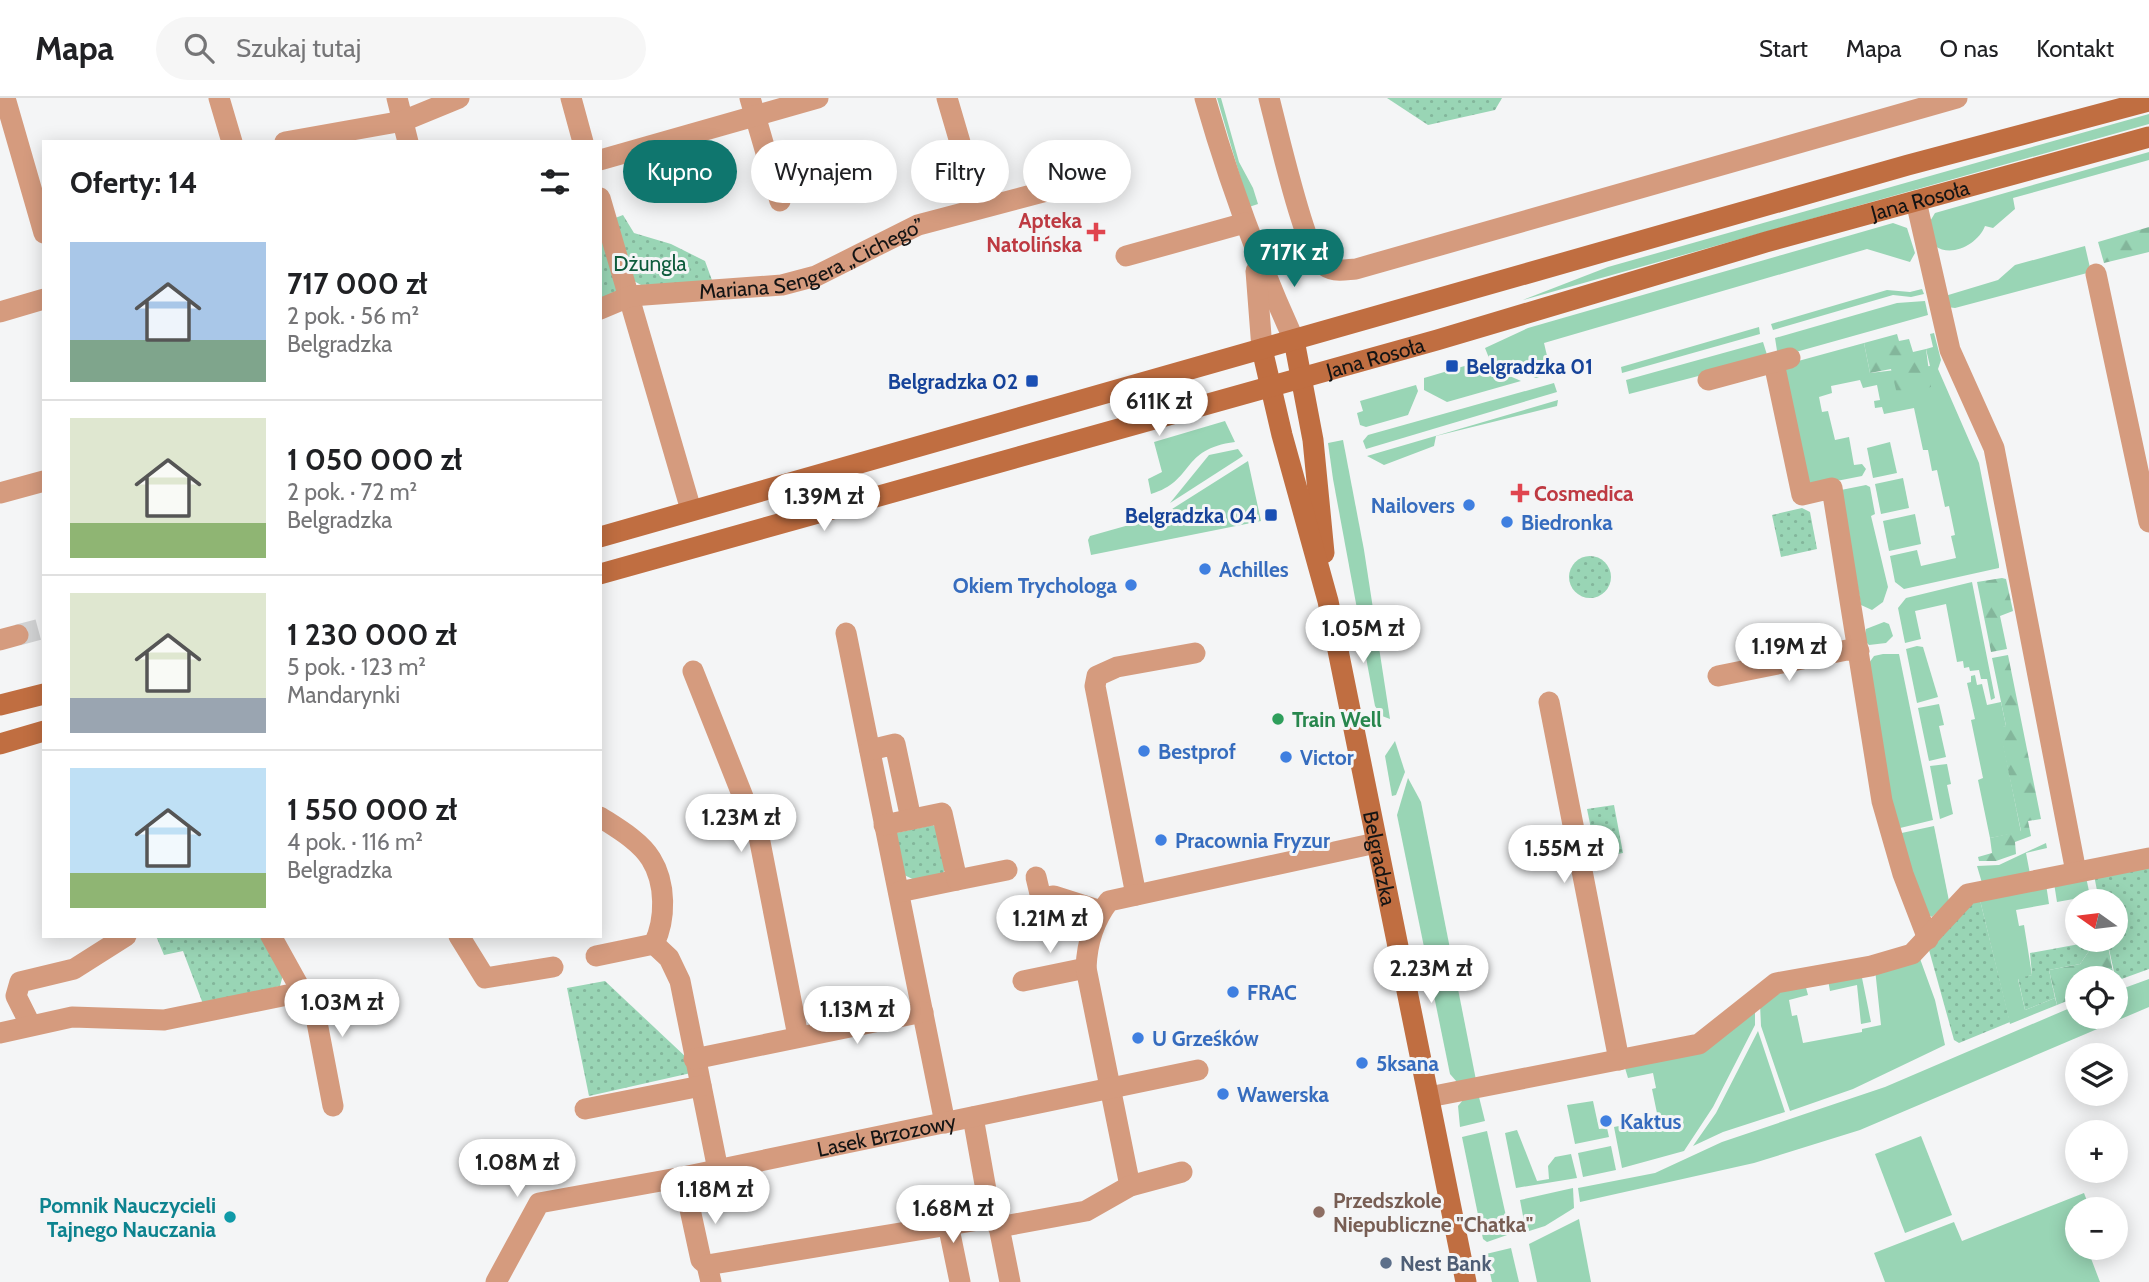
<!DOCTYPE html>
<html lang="pl">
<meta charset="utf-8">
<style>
:root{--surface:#fff;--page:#f6f6f6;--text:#202124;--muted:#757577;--line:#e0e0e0;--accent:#0f766e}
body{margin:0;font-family:Cabin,sans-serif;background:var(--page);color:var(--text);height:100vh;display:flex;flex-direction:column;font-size:26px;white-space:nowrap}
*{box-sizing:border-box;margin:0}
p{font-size:23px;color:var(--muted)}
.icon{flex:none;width:38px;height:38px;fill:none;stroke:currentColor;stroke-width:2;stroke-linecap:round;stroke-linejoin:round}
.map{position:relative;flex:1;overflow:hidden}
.details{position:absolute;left:42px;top:42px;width:560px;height:798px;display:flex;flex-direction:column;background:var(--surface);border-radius:0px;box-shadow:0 4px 18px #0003}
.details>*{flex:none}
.guide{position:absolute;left:623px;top:42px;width:665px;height:63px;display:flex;gap:14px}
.needle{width:46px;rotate:284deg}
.controls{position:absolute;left:2065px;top:791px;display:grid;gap:14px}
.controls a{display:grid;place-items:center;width:63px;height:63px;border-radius:50%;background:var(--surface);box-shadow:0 4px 18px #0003;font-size:35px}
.price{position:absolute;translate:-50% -60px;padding:0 16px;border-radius:24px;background:#fff;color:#222;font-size:23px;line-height:46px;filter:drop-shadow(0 2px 4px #0008)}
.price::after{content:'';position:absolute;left:50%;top:42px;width:21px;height:16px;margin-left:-10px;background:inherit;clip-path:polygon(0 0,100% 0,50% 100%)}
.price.active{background:var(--accent);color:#fff}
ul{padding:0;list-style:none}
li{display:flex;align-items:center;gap:21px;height:175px;padding:0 28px}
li+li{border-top:2px solid var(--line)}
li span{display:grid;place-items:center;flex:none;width:196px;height:140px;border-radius:0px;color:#555}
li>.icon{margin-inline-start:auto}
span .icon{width:84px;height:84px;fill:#fffc;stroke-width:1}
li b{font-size:30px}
h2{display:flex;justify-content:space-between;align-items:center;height:84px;padding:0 28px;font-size:30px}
.tag{padding:0 24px;border-radius:32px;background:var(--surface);box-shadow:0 4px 18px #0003;font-size:24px;line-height:63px}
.tag.active{background:var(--accent);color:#fff}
header{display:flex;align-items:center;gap:42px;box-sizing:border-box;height:98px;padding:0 35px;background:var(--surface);border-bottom:2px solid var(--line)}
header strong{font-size:33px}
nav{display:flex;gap:38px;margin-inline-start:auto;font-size:24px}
.search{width:490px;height:63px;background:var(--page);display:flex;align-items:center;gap:18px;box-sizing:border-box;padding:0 24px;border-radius:38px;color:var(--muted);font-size:26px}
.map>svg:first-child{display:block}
.green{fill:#99d5b5}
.forest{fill:url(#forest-firs)}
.park{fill:url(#park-dots)}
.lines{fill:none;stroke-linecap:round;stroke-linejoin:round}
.street-tunnel{stroke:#d2d3d4;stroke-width:21;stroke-dasharray:21 10;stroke-linecap:butt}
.street{stroke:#d59b7e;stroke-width:21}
.secondary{stroke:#c06e41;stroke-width:21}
.health-dot{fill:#e0444e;stroke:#f4f5f6;stroke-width:2.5}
.transit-dot{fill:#1a4fb4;stroke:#f4f5f6;stroke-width:2.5}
.shop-dot{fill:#3f7fe0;stroke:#f4f5f6;stroke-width:2.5}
.leisure-dot{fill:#2e9e5b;stroke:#f4f5f6;stroke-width:2.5}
.education-dot{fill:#8d6e63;stroke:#f4f5f6;stroke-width:2.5}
.culture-dot{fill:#0f9aa8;stroke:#f4f5f6;stroke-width:2.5}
.service-dot{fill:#5c6f8a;stroke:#f4f5f6;stroke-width:2.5}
.labels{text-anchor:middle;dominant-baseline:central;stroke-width:6;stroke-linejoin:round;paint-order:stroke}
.street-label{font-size:21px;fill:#141414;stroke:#f4f5f6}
.health-label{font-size:21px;font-weight:bold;fill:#be3a42;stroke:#f4f5f6;text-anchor:end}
.park-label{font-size:21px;fill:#0e5c3c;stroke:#f4f5f6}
.transit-label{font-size:21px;font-weight:bold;fill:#164399;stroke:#f4f5f6;text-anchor:end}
.shop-label{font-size:21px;font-weight:bold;fill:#366cbe;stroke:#f4f5f6;text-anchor:start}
.leisure-label{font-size:21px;font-weight:bold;fill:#27864d;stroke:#f4f5f6;text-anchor:start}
.education-label{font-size:21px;font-weight:bold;fill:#785e54;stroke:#f4f5f6;text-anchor:start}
.culture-label{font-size:21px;font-weight:bold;fill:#0d838f;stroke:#f4f5f6;text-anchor:end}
.service-label{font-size:21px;font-weight:bold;fill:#4e5e75;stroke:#f4f5f6;text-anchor:start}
</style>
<header>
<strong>Mapa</strong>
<div class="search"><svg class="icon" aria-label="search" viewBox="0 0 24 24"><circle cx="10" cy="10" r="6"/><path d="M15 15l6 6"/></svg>Szukaj tutaj</div>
<nav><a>Start</a><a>Mapa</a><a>O nas</a><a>Kontakt</a></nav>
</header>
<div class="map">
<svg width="2149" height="1184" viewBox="0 0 2149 1184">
<defs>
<pattern id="forest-firs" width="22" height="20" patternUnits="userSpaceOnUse" patternTransform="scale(1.75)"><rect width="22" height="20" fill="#99d5b5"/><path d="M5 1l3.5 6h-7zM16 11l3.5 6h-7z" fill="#83b69b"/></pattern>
<pattern id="park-dots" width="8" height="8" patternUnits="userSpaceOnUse" patternTransform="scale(1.75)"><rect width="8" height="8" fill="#99d5b5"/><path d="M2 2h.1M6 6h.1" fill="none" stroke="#83b69b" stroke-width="1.8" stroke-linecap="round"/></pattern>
</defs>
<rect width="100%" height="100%" fill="#f4f5f6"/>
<!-- green -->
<g class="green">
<polygon points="1217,0 1221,0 1239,64 1253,90 1258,106 1249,109"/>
<polygon points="2149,16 2149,26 1523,202 1608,169"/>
<path d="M2149 54V62L2013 100 2015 111 1993 130 1985 128C1978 146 1952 160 1935 148L1929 125 1935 115Z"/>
<polygon points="1893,125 1907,130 1915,155 1910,164 1867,151 1544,245 1551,275 1536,280 1489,260 1485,250 1528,230"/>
<polygon points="2085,148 2091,174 1955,210 1947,209 1945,198 1998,182 2015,167"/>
<polygon points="1922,191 1924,196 1911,199 1893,197 1773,232 1771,226 1887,192 1910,194"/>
<polygon points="1925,203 1928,217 1778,259 1775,240 1897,205"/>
<polygon points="1759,229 1760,236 1622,275 1621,269"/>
<polygon points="1934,235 1941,262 1938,271 1979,365 1999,467 1999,470 1904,491 1895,484 1890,458 1917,452 1921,468 1956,460 1951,438 1955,437 1949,408 1945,409 1937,372 1932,373 1928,352 1923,352 1914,310 1884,316 1882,309 1875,310 1874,303 1880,302 1877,287 1863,290 1860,282 1831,288 1832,295 1819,299 1822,314 1828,313 1835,342 1849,339 1854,367 1862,366 1866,371 1862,378 1811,388 1807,387 1780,268 1864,245 1870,275 1930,268 1926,251 1933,249 1930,236"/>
<polygon points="1763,244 1768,260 1629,296 1626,282"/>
<polygon points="1478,264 1521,283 1447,304 1424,292 1424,280"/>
<polygon points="1554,285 1557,294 1366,351 1363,343 1368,337"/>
<polygon points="1416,287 1418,293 1408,317 1366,329 1360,327 1357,315 1363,313 1360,303"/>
<polygon points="1558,302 1557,308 1436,338 1434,348 1384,367 1367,358"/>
<path d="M1225 323 1235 344C1180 351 1195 383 1151 396L1148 381 1162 374 1154 344Z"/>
<polygon points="1343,342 1364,452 1390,621 1382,618 1375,608 1333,381 1328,345"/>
<polygon points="1890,344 1897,375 1873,380 1867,350"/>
<polygon points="1238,351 1243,358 1170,405 1209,357"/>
<polygon points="1248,363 1261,423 1091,457 1088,442 1090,438 1161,418"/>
<polygon points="1903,380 1909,410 1881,416 1875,386"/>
<polygon points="1866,387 1870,389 1875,416 1871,418 1888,489 1883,504 1872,512 1861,507 1841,392"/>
<polygon points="1915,416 1921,446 1889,453 1883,423"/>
<polygon points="1972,484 1995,600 1991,602 1987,581 1981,581 1979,572 1970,573 1969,569 1964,570 1963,563 1957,564 1946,506 1915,513 1921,541 1905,545 1898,510 1906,500"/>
<polygon points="1884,524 1889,526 1893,538 1886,545 1869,547 1864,542 1866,531"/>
<polygon points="1917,548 1923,549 1938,599 1917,605 1906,551"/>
<polygon points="1883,556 1899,556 1933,722 1896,731 1869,565 1874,558"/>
<polygon points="1975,577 1977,587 1982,586 1987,607 2001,604 2006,628 2000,630 2021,734 1990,740 1978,682 1983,680 1971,622 1975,621 1967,585 1971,584 1971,578"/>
<polygon points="1939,606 1944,627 1939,628 1946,659 1929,663 1918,610"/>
<polygon points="1395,643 1405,674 1396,697 1392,698 1385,658"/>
<polygon points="1947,666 1951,686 1947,687 1953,716 1940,721 1930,668"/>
<polygon points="1408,680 1421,704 1476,982 1457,984 1450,976 1397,717"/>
<polygon points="1934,728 1949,803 1932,819 1929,817 1897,736"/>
<polygon points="2046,745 2047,750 2026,755 2030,776 1982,785 1977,768 1999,767"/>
<polygon points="2086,779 2090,798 2057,804 2054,785"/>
<polygon points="2046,786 2049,806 2016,812 2019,828 2024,827 2032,877 2018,881 2025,912 2055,900 2057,907 2010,926 1980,802"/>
<polygon points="1919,858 1935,902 1945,947 1853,991 1790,1013 1761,928 1760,906 1782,890 1805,886 1808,897 1789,902 1792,918 1797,917 1803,945 1862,934 1862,931 1881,927 1875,871"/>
<polygon points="1861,875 1871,924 1861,926 1857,887 1830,893 1828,882"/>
<polygon points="2149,881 2149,909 1860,1032 1754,1065 1580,1104 1578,1090 1655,1075 1722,1044 1885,989 2077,907 2077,919 2116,919 2116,893"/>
<polygon points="1755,910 1755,927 1713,1009 1684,1053 1622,1070 1614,1029 1658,1020 1652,991 1656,990 1653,975 1628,980 1625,970"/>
<polygon points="1758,933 1785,1014 1723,1034 1693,1048 1716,1015"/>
<polygon points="1479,999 1485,1023 1460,1029 1458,1008 1463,1002"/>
<polygon points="1593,1003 1599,1031 1607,1030 1609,1039 1575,1046 1567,1007"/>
<polygon points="1517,1032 1537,1083 1549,1081 1548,1068 1555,1059 1571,1056 1577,1080 1516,1090 1505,1035"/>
<polygon points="1487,1033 1510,1136 1487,1144 1483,1141 1462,1039"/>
<polygon points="1921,1038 1952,1117 1905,1135 1875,1056"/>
<polygon points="1611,1048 1616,1072 1583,1079 1578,1055"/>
<polygon points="1573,1090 1574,1110 1545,1128 1526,1134 1520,1102"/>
<polygon points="2084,1095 2090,1111 2077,1111 2077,1150 2087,1150 2100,1184 1885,1184 1874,1155 1954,1124 1962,1143"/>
<polygon points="1579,1121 1591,1184 1537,1184 1529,1146"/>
<polygon points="1511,1150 1519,1184 1492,1184 1486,1156"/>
</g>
<!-- forest -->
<g class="forest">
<polygon points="2149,129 2149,154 2104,165 2098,144"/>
<polygon points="1897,236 1899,243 1909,241 1913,254 1926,251 1931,289 1897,296 1891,271 1870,275 1864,245"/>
<polygon points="2002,480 2006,481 2013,513 2000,518 2007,551 1991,554 1977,484"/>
<polygon points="2008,557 2041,721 2028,723 2031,738 2015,744 2016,756 1996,763 1979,763 1978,759 1992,755 1990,740 2021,733 1999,629 2006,628 1992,560"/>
<polygon points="2107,842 2114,880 2077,880 2077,899 2057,907 2049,872 2080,866 2096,843"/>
</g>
<!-- park -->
<g class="park">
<polygon points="1387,0 1502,0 1495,12 1428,27"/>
<path d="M623 117 634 135 671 146 705 163 713 185 641 187 634 183C619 189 614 198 600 204V129L602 125Z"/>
<polygon points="1802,410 1810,414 1817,451 1781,459 1772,417"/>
<circle cx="1590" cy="479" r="21"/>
<polygon points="1614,707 1623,755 1597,760 1587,711"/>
<polygon points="933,727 939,732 946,770 942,777 917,783 904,777 896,735"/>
<polygon points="2149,765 2149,871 2116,883 2107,842 2116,842 2116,803 2099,803 2094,777"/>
<polygon points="1980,802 2010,924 1959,945 1954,942 1929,852 1969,807"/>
<polygon points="156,838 261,838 283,877 280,888 203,906 183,853 164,857"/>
<polygon points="2096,843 2080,866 2049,872 2055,900 2025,912 2018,880 2032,877 2030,855"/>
<polygon points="605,883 688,961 691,975 589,998 567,890"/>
</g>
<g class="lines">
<!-- street-tunnel -->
<polyline class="street-tunnel" points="18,537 44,530"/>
<!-- street -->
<g class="street">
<polyline points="5,0 44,135"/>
<polyline points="219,0 232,44"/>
<polyline points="397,0 408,44"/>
<polyline points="571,0 583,44"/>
<polyline points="750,0 780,103"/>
<polyline points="947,0 979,109"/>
<path d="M1205 0C1229 84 1258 163 1294 242"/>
<path d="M1269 0C1276 27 1305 153 1321 165 1332 175 1342 172 1356 171L1957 0"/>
<polyline points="285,44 403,23 459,0"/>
<polyline points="600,62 818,0"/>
<polyline points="600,100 691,412"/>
<polyline points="1916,103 1950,252 1994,350 2076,774"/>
<polyline points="1126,158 1245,125"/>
<polyline points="1256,173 1262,251"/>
<polyline points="2096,176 2149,424"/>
<path id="s1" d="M600 211 631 198 782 187 816 178 918 127 1103 78"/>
<polyline points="0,214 44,201"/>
<polyline points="1774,265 1802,397 1832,390 1882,703 1903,776 1928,841"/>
<polyline points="1708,282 1790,260"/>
<polyline points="0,395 44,383"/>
<polyline points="846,535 945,1025"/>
<polyline points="0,542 18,537"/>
<polyline points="693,573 759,739 798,938"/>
<polyline points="1718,578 1847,552 1859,553"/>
<polyline points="1549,604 1619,962"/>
<polyline points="870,652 895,646 911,721"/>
<polyline points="884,727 942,715 957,782 899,794"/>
<polyline points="1036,779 1041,800 1054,798 1101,813"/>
<polyline points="957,782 1007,772"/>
<polyline points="1136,797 1095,588 1097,578 1117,569 1195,555"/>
<polyline points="271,838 316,919 333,1008"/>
<polyline points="459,838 485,880 553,869"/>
<polyline points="654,846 669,860 680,883 718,1072"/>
<path d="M596 858 654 846C666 821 666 785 651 761 640 743 617 730 600 719"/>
<polyline points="1023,883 1086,870"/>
<polyline points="30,926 16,898 20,884 74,871 126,838"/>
<polyline points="0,935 72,919 164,922 302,894"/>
<polyline points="694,961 923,914"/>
<polyline points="1429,999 1699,946 1776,885 1871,868 1912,856 1968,796 2149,760"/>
<polyline points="585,1011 701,988"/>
<polyline points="973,1019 991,1120"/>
<polyline points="683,1079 701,1162 707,1167 711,1184"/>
<path d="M1130 1088 1086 870C1087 846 1094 822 1109 803L1376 745"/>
<polyline points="948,1126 960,1184"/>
<polyline points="999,1129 1010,1184"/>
<polyline points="707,1167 991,1120 999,1129 1086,1113 1130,1088 1182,1074"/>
<path id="s2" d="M496 1184 539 1105 683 1079 1198 972"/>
</g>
<!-- secondary -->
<g class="secondary">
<polyline points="1294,242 1313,342 1324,455"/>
<path id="s3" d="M1262 251 1282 337 1328 503 1466 1184"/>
<polyline points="600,439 1908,67 2149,3"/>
<path id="s4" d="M600 476 1437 242 1766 144 2149 39"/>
<polyline points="0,607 44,596"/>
<polyline points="0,646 44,633"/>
</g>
</g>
<!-- markers -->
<g class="health-dot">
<path d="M1092.5 123.5h7v7h7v7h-7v7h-7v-7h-7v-7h7z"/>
<path d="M1516.5 384.5h7v7h7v7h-7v7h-7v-7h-7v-7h7z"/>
</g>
<g class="transit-dot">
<rect x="1445" y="261" width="14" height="14" rx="3.5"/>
<rect x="1025" y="276" width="14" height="14" rx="3.5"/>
<rect x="1264" y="410" width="14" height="14" rx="3.5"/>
</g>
<g class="shop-dot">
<circle cx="1469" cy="407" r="7"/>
<circle cx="1507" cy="424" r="7"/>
<circle cx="1205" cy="471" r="7"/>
<circle cx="1131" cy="487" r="7"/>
<circle cx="1144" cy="653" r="7"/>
<circle cx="1286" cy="659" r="7"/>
<circle cx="1161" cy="742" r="7"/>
<circle cx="1233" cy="894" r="7"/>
<circle cx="1138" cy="940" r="7"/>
<circle cx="1362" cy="965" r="7"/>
<circle cx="1223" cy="996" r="7"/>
<circle cx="1606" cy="1023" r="7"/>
</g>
<circle class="leisure-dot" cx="1278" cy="621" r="7"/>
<circle class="education-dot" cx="1319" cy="1114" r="7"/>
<circle class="culture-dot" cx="230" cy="1119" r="7"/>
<circle class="service-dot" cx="1386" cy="1165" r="7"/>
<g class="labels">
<!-- street labels -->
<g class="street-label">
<text stroke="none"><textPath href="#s4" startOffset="1372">Jana Rosoła</textPath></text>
<text stroke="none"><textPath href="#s1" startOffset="220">Mariana Sengera „Cichego”</textPath></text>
<text stroke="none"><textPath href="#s4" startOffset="805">Jana Rosoła</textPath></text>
<text stroke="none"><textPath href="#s3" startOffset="523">Belgradzka</textPath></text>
<text stroke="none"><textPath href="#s2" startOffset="444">Lasek Brzozowy</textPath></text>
</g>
<!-- health labels -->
<g class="health-label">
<text x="1082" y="122">Apteka<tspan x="1082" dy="24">Natolińska</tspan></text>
<text x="1534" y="395" text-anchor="start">Cosmedica</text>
</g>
<!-- park labels -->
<g class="park-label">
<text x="650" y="165">Dżungla</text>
</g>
<!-- transit labels -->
<g class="transit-label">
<text x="1466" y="268" text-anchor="start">Belgradzka 01</text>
<text x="1018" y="283">Belgradzka 02</text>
<text x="1257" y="417">Belgradzka 04</text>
</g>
<!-- shop labels -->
<g class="shop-label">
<text x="1455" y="407" text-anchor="end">Nailovers</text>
<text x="1521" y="424">Biedronka</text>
<text x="1219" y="471">Achilles</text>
<text x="1117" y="487" text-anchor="end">Okiem Trychologa</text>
<text x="1158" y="653">Bestprof</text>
<text x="1300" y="659">Victor</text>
<text x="1175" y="742">Pracownia Fryzur</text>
<text x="1247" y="894">FRAC</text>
<text x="1152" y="940">U Grześków</text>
<text x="1376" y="965">5ksana</text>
<text x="1237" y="996">Wawerska</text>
<text x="1620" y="1023">Kaktus</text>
</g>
<!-- leisure labels -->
<g class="leisure-label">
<text x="1292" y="621">Train Well</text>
</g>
<!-- education labels -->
<g class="education-label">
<text x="1333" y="1102">Przedszkole<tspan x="1333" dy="24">Niepubliczne "Chatka"</tspan></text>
</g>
<!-- culture labels -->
<g class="culture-label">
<text x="216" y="1107">Pomnik Nauczycieli<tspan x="216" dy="24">Tajnego Nauczania</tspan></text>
</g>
<!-- service labels -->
<g class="service-label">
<text x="1400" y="1165">Nest Bank</text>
</g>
</g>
</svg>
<div class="controls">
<a><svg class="needle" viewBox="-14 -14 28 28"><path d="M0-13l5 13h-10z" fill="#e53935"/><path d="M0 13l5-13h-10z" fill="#757577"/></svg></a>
<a><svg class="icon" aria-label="locate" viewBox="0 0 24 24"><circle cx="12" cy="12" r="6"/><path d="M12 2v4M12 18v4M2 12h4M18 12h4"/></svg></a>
<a><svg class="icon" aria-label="layers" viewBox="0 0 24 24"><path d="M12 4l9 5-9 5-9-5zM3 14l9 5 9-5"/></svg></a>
<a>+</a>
<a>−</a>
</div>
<b class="price active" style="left:1294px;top:191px">717K zł</b>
<b class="price" style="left:1159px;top:340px">611K zł</b>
<b class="price" style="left:824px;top:435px">1.39M zł</b>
<b class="price" style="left:1363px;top:567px">1.05M zł</b>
<b class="price" style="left:1789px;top:585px">1.19M zł</b>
<b class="price" style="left:741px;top:756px">1.23M zł</b>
<b class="price" style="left:1564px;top:787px">1.55M zł</b>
<b class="price" style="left:1050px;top:857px">1.21M zł</b>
<b class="price" style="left:1431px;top:907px">2.23M zł</b>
<b class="price" style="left:342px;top:941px">1.03M zł</b>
<b class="price" style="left:857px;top:948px">1.13M zł</b>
<b class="price" style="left:517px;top:1101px">1.08M zł</b>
<b class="price" style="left:715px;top:1128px">1.18M zł</b>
<b class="price" style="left:953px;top:1147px">1.68M zł</b>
<div class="guide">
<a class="tag active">Kupno</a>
<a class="tag">Wynajem</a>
<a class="tag">Filtry</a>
<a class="tag">Nowe</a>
</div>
<section class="details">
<h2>Oferty: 14<svg class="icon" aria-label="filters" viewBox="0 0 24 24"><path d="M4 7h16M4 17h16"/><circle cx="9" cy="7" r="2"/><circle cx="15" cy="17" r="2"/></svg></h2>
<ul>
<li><span style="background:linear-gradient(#a9c7e8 70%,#7fa58c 0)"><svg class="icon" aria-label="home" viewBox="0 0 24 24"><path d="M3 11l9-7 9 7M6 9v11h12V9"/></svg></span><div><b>717 000 zł</b><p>2 pok. · 56 m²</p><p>Belgradzka</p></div></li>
<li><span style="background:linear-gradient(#dfe7d0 75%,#8fb573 0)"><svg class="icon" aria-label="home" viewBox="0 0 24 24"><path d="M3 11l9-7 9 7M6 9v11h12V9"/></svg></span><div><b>1 050 000 zł</b><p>2 pok. · 72 m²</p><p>Belgradzka</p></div></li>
<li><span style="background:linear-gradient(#dfe7d0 75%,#9aa5b1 0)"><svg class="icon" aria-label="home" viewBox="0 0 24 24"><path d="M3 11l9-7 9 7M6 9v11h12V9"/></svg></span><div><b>1 230 000 zł</b><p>5 pok. · 123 m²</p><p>Mandarynki</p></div></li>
<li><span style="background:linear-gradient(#bfe0f5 75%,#8fb573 0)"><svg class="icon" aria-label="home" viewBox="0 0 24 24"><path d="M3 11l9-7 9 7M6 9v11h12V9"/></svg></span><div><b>1 550 000 zł</b><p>4 pok. · 116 m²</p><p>Belgradzka</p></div></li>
</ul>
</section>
</div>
